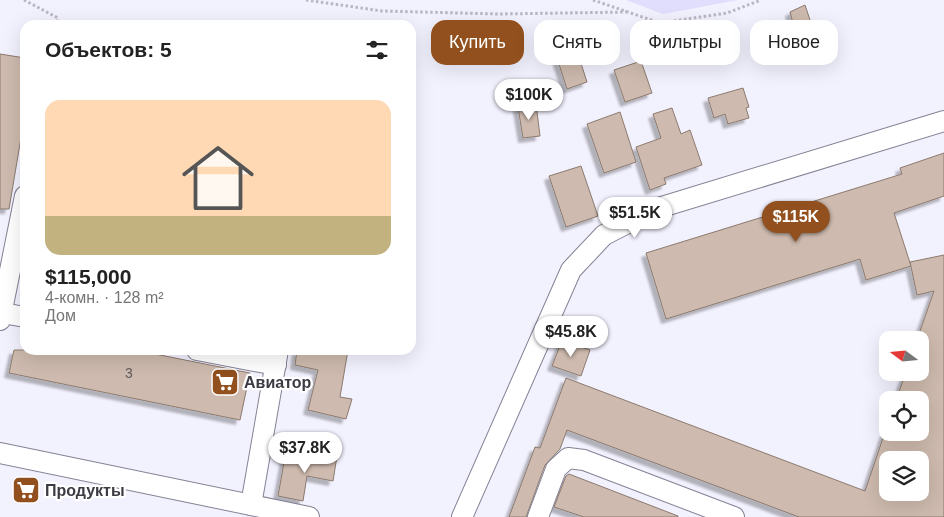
<!DOCTYPE html>
<html lang="ru">
<meta charset="utf-8">
<style>
:root{--surface:#fff;--page:#f6f6f6;--text:#222;--muted:#767676;--accent:#91501d}
body{margin:0;font-family:Helvetica,sans-serif;background:var(--page);color:var(--text);height:100vh;display:flex;flex-direction:column;font-size:19px;white-space:nowrap}
*{box-sizing:border-box;margin:0}
p{font-size:16px;color:var(--muted)}
.icon{flex:none;width:28px;height:28px;fill:none;stroke:currentColor;stroke-width:2;stroke-linecap:round;stroke-linejoin:round}
.map{position:relative;flex:1;overflow:hidden}
.side{position:absolute;left:20px;top:20px;width:396px;height:335px;display:flex;flex-direction:column;background:var(--surface);border-radius:15px;box-shadow:0 5px 20px #0002}
.side>*{flex:none}
.guide{position:absolute;left:431px;top:20px;width:438px;height:45px;display:flex;gap:10px}
.needle{width:32px;rotate:286deg}
.controls{position:absolute;left:879px;top:331px;display:grid;gap:10px}
.controls a{display:grid;place-items:center;width:50px;height:50px;border-radius:10px;background:var(--surface);box-shadow:0 5px 20px #0002;font-size:25px}
.price{position:absolute;translate:-50% -42px;padding:0 11px;border-radius:18px;background:#fff;color:#222;font-size:16px;line-height:32px;filter:drop-shadow(0 1px 2px #0008)}
.price::after{content:'';position:absolute;left:50%;top:30px;width:15px;height:11px;margin-left:-8px;background:inherit;clip-path:polygon(0 0,100% 0,50% 100%)}
.price.active{background:var(--accent);color:#fff}
ul{padding:0;list-style:none}
li{display:grid;align-content:center;gap:10px;height:265px;padding:0 25px}
li span{display:grid;place-items:center;height:155px;border-radius:15px;color:#555}
li>.icon{margin-inline-start:auto}
span .icon{width:90px;height:90px;fill:#fffc;stroke-width:1}
li b{font-size:21px}
h2{display:flex;justify-content:space-between;align-items:center;height:60px;padding:0 25px;font-size:21px}
.chip{padding:0 18px;border-radius:15px;background:var(--surface);box-shadow:0 5px 20px #0002;font-size:18px;line-height:45px}
.chip.active{background:var(--accent);color:#fff}
.map>svg:first-child{display:block}
.green{fill:#e1ddfd}
.building{fill:#cebaae;stroke:#8c7a6e;fill-rule:evenodd;filter:url(#shadow)}
.lines{fill:none;stroke-linecap:round;stroke-linejoin:round}
.minor-casing{stroke:#858295;stroke-width:22}
.path{stroke:#b8b7c3;stroke-width:3;stroke-dasharray:2.5 2.5;stroke-linecap:butt}
.minor{stroke:#fff;stroke-width:20}
.labels{text-anchor:middle;dominant-baseline:central;stroke-width:4.5;stroke-linejoin:round;paint-order:stroke}
.number-label{font-size:14px;fill:#605b5e}
.poi-label{font-size:16px;font-weight:bold;fill:#3c3b43;stroke:#fff;text-anchor:start}
</style>
<div class="map">
<svg width="944" height="517" viewBox="0 0 944 517">
<defs>
<filter id="shadow"><feDropShadow dx="-4.5" dy="4.5" stdDeviation="1" flood-color="#0004"/></filter>
</defs>
<rect width="100%" height="100%" fill="#f2f1fe"/>
<!-- green -->
<polygon class="green" points="626,0 738,0 663,14"/>
<!-- building -->
<g class="building">
<polygon points="805,5 817,41 799,46 790,12"/>
<polygon points="577,51 587,82 567,89 557,58"/>
<polygon points="0,54 25,58 25,114 9,209 0,209"/>
<polygon points="641,61 652,93 625,102 614,70"/>
<polygon points="743,88 749,107 746,108 749,118 728,124 725,114 714,118 708,98"/>
<polygon points="536,104 540,136 523,138 518,107"/>
<polygon points="672,108 681,134 690,130 702,165 664,178 666,184 650,190 636,147 661,138 653,114"/>
<polygon points="620,112 636,162 604,173 587,124"/>
<polygon points="944,153 944,196 894,213 911,266 866,280 860,259 666,319 646,253 902,174 900,168"/>
<polygon points="581,166 598,216 566,227 549,176"/>
<path d="M944 255V517H799L567 430 560 449 545 465 526 517H509L535 447 540 448 566 378 865 491 885 432H920V400H896L906 372H920V331L934 291 917 295 910 262ZM888 460H920V492H888Z"/>
<polygon points="562,340 590,350 581,376 552,366"/>
<polygon points="14,350 135,350 250,373 240,420 9,373"/>
<polygon points="297,350 348,350 340,397 352,399 346,419 308,410 318,370 295,365"/>
<polygon points="312,451 337,456 333,481 307,476 303,501 278,496 285,457 310,462"/>
<polygon points="569,474 678,516 678,517 584,517 554,507 566,476"/>
</g>
<g class="lines">
<!-- minor casing -->
<g class="minor-casing">
<g id="minor">
<polyline points="2,313 25,317"/>
<polyline points="0,320 25,196"/>
<polyline points="197,350 276,365"/>
<polyline points="0,453 309,517"/>
<polyline points="251,505 278,350"/>
<polyline points="462,517 571,270 604,235 655,209 944,121"/>
<polyline points="538,517 556,469 568,458 584,460 734,517"/>
</g>
</g>
<!-- path -->
<g class="path">
<polyline points="24,0 58,18 57,25"/>
<polyline points="306,0 382,11 499,14 628,12"/>
<polyline points="593,0 660,23 727,13 761,0"/>
</g>
<!-- minor -->
<use href="#minor" class="minor"/>
</g>
<!-- icons -->
<defs>
<g id="supermarket-square" transform="scale(1.4375)"><rect x="-9" y="-9" width="18" height="18" rx="4" fill="#91501d" stroke="#fff"/><path d="M-6-5.5h2.5l.6 2H6L4.5 2H-2.5L-4.4-4H-6ZM-1.5 3.2a1.3 1.3 0 1 0 .1 0ZM3 3.2a1.3 1.3 0 1 0 .1 0Z" fill="#fff"/></g>
</defs>
<g fill-rule="evenodd">
<use href="#supermarket-square" x="225" y="382"/>
<use href="#supermarket-square" x="26" y="490"/>
</g>
<g class="labels">
<!-- number labels -->
<g class="number-label">
<text x="129" y="373">3</text>
</g>
<!-- poi labels -->
<g class="poi-label">
<text x="244" y="382">Авиатор</text>
<text x="45" y="490">Продукты</text>
</g>
</g>
</svg>
<div class="controls">
<a><svg class="needle" viewBox="-14 -14 28 28"><path d="M0-13l5 13h-10z" fill="#e53935"/><path d="M0 13l5-13h-10z" fill="#767676"/></svg></a>
<a><svg class="icon" aria-label="locate" viewBox="0 0 24 24"><circle cx="12" cy="12" r="6"/><path d="M12 2v4M12 18v4M2 12h4M18 12h4"/></svg></a>
<a><svg class="icon" aria-label="layers" viewBox="0 0 24 24"><path d="M12 4l9 5-9 5-9-5zM3 14l9 5 9-5"/></svg></a>
</div>
<b class="price" style="left:529px;top:121px">$100K</b>
<b class="price" style="left:635px;top:239px">$51.5K</b>
<b class="price active" style="left:796px;top:243px">$115K</b>
<b class="price" style="left:571px;top:358px">$45.8K</b>
<b class="price" style="left:305px;top:474px">$37.8K</b>
<div class="guide">
<a class="chip active">Купить</a>
<a class="chip">Снять</a>
<a class="chip">Фильтры</a>
<a class="chip">Новое</a>
</div>
<section class="side">
<h2>Объектов: 5<svg class="icon" aria-label="filters" viewBox="0 0 24 24"><path d="M4 7h16M4 17h16"/><circle cx="9" cy="7" r="2"/><circle cx="15" cy="17" r="2"/></svg></h2>
<ul>
<li><span style="background:linear-gradient(#ffd9b3 75%,#c2b280 0)"><svg class="icon" aria-label="home" viewBox="0 0 24 24"><path d="M3 11l9-7 9 7M6 9v11h12V9"/></svg></span><div><b>$115,000</b><p>4-комн. · 128 m²</p><p>Дом</p></div></li>
</ul>
</section>
</div>
